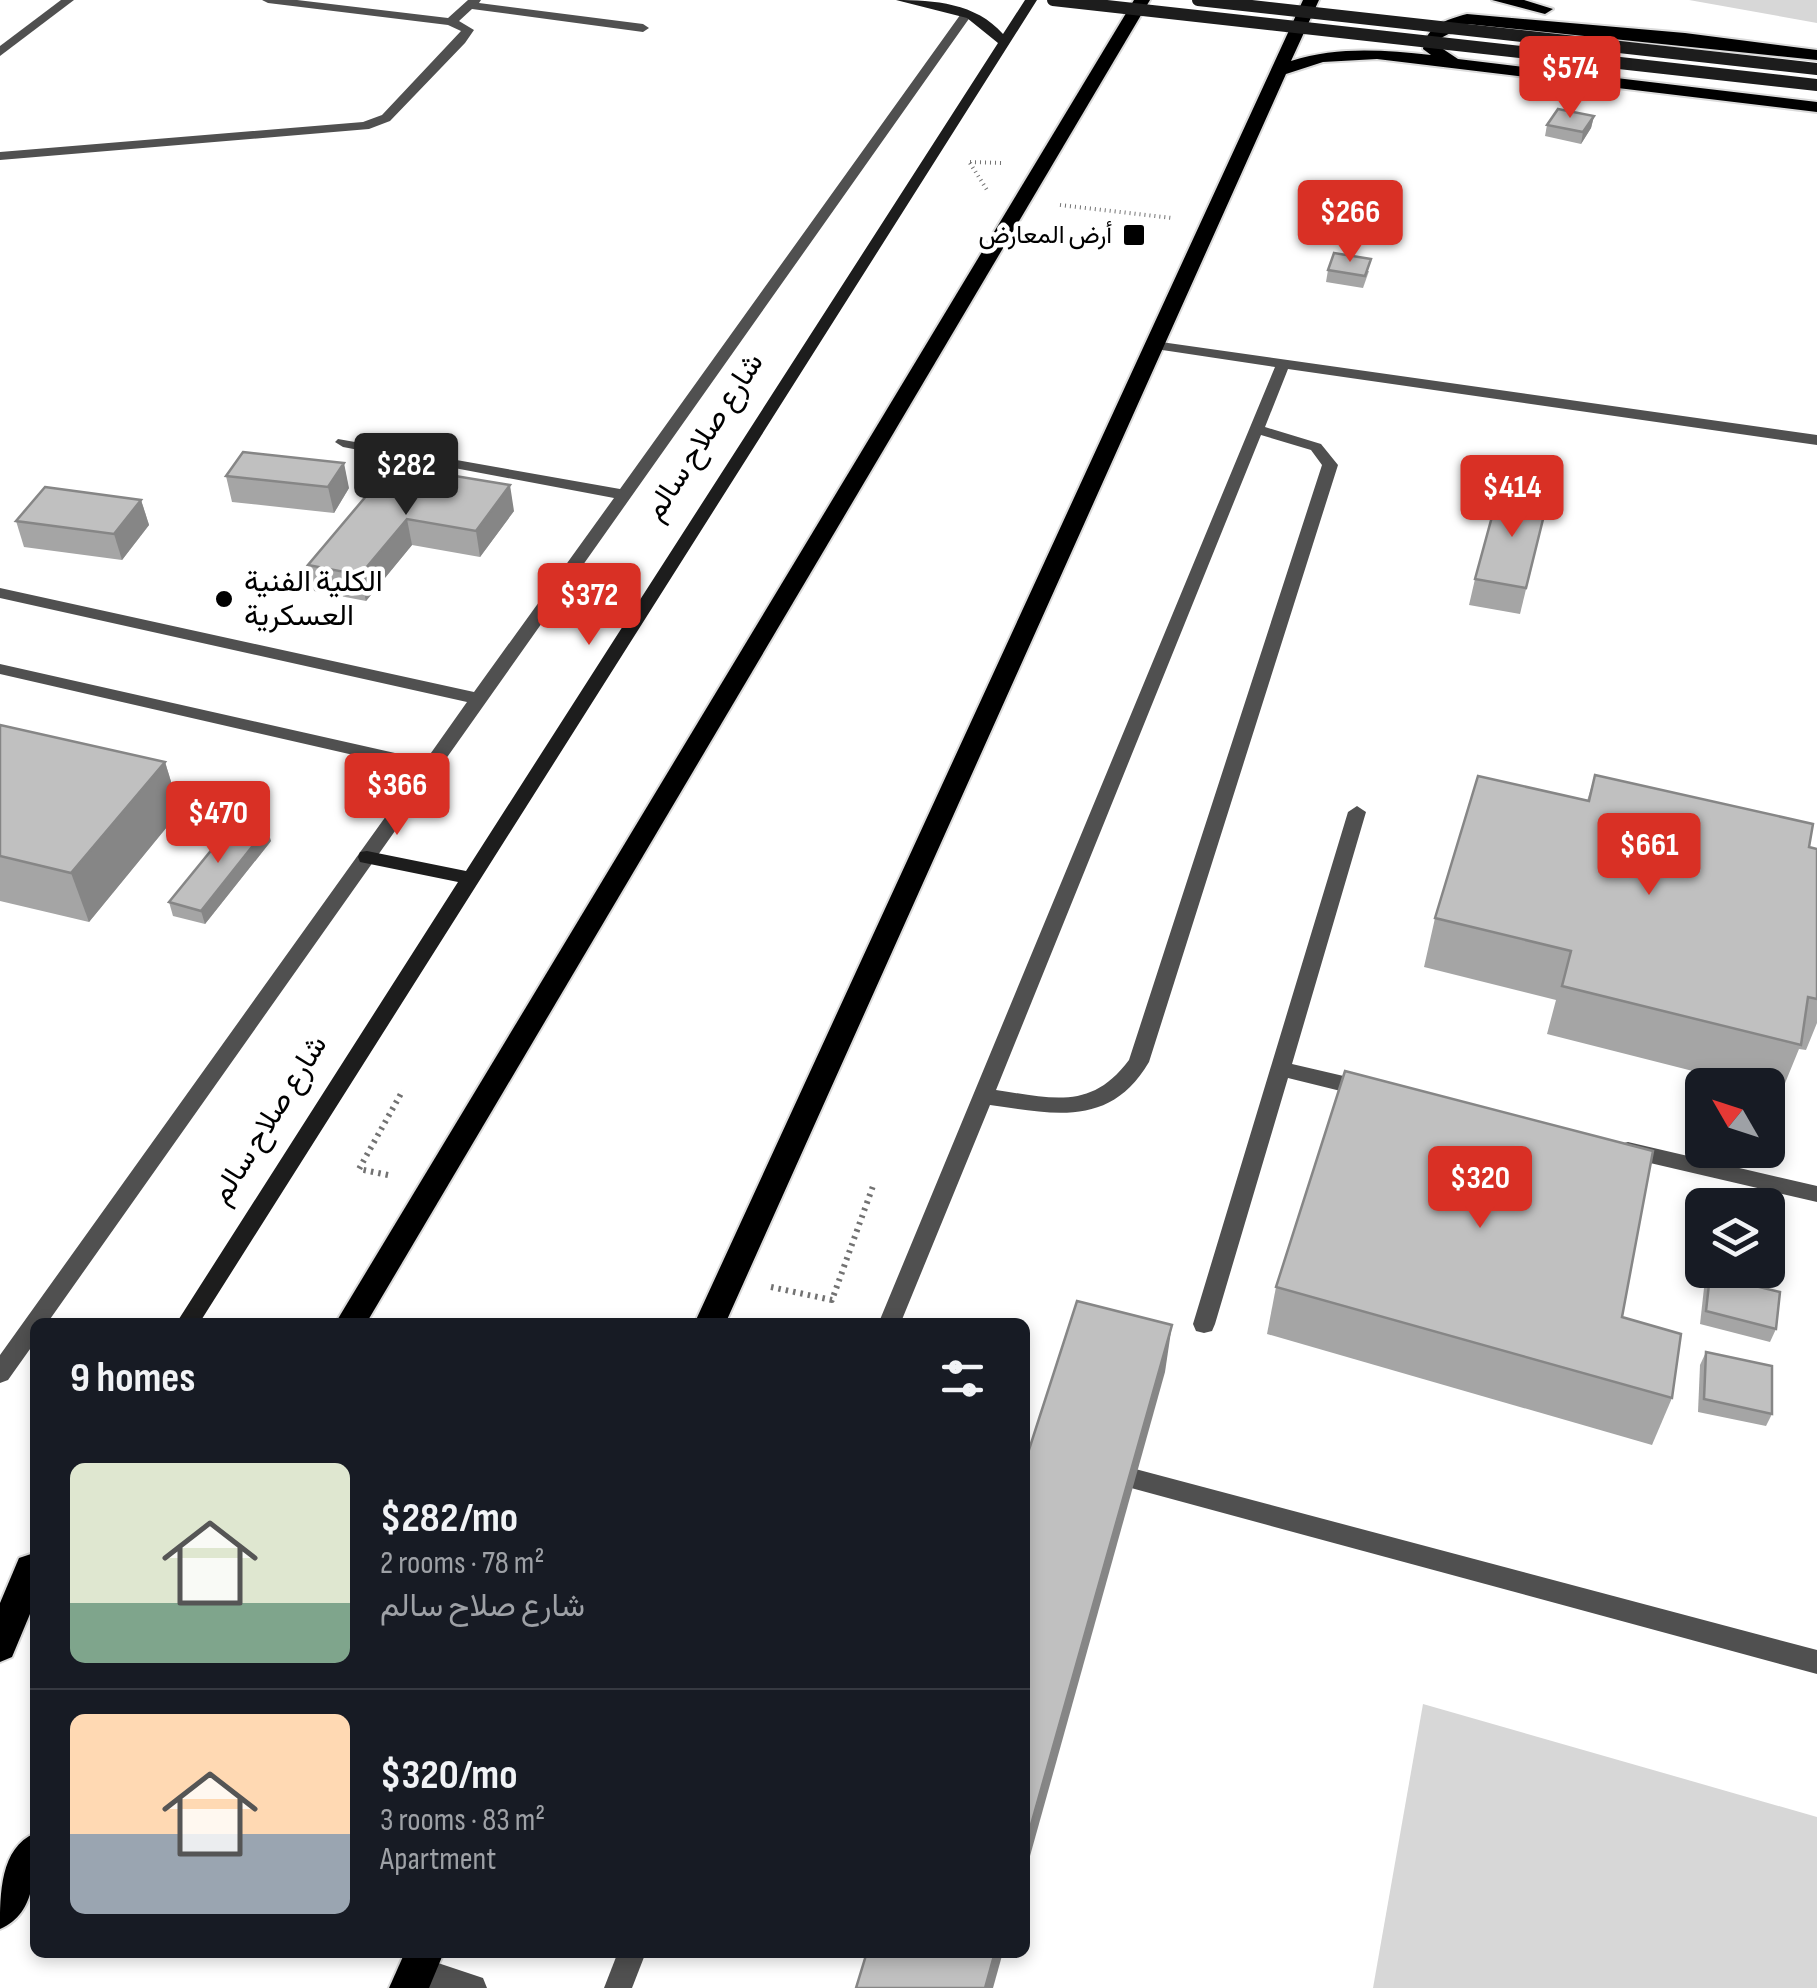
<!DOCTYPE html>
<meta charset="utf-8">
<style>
:root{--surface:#171b24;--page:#20242c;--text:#f1f3f6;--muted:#9ea1a6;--line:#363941;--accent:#d93025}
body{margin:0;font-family:"Sofia Sans Condensed",Vazirmatn,sans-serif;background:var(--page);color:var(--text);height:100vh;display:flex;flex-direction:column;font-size:38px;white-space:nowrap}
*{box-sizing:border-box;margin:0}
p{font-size:32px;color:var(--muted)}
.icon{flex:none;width:55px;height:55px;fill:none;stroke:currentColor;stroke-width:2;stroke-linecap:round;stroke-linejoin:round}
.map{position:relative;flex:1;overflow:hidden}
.sheet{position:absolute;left:30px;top:1318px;width:1000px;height:640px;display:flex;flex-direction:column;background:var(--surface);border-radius:15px;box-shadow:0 5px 15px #0003}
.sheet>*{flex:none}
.needle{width:65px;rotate:309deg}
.tools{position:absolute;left:1685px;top:1068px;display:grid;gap:20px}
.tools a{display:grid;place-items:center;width:100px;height:100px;border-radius:15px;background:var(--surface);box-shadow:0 5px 15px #0003;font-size:50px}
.price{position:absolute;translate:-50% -85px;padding:0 22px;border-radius:10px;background:var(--accent);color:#fff;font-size:32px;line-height:65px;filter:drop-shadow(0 2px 5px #0008)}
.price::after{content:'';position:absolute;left:50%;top:60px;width:30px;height:22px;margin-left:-15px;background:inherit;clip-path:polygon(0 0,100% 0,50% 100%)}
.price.selected{background:#222;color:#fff}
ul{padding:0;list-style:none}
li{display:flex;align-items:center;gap:30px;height:250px;padding:0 40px}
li+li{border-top:2px solid var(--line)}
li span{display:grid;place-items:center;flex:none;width:280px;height:200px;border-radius:15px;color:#555}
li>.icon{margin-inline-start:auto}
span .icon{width:120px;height:120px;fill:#fffc;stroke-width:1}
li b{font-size:42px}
h2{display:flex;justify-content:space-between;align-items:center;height:120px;padding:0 40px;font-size:42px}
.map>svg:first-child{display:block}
.green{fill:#d7d7d7}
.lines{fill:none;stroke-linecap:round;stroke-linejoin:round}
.trunk-casing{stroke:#dbdbdb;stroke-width:4}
.path-far1{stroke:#727272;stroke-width:4;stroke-dasharray:1 4;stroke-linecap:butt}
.path{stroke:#727272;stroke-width:6;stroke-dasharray:2.5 5;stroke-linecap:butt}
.service{fill:#505050;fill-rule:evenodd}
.secondary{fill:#1d1d1d;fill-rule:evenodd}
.trunk{fill:#000;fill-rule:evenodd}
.secondary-bridge{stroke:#1d1d1d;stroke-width:12}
.wall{fill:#a5a5a5}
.shaded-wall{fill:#868686}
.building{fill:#c0c0c0;stroke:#868686;stroke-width:2.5}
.poi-dot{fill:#000;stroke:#fff;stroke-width:4}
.labels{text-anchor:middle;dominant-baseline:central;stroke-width:9;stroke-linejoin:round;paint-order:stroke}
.far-poi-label{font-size:25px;fill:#000;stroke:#fff;text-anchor:end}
.street-label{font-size:30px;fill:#000;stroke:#fff}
.poi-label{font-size:30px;fill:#000;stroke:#fff;text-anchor:start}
</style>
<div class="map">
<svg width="1817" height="1988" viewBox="0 0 1817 1988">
<rect width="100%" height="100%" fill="#fff"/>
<!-- green -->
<g class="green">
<polygon points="1689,0 1817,0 1817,23"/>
<polygon points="1423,1704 1817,1817 1817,1988 1373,1988"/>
</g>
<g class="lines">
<!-- trunk casing -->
<g class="trunk-casing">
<g id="trunk">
<polygon points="1134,0 1150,0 367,1322 336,1322"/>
<path d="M1303 0H1319L1291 61C1338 46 1383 50 1431 55L1423 49C1427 25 1445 20 1467 14L1685 33 1817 50V60L1467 24 1441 38 1440 47 1458 59 1817 102V112L1377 59 1323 62 1286 74 726 1322H695Z"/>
<polygon points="1492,0 1524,0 1553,9 1545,14"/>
<polygon points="31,1554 35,1555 35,1602 12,1657 0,1662 0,1603 19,1558"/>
<path d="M35 1833C35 1868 38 1913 0 1929 0 1894 0 1848 35 1833Z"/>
<polygon points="405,1952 444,1952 429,1988 389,1988"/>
</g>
</g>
<!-- path-far1 -->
<g class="path-far1">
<polyline points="970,162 1003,163"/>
<polyline points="970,163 987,190"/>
<polyline points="1060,205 1172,218"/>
</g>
<!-- path -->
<g class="path">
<polyline points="388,1175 359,1169 403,1090"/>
<polyline points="771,1287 832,1300 873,1186"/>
</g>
<!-- service -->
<g class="service">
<polygon points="61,0 74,0 0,56 0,46"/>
<polygon points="262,0 297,0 448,18 468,0 481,0 479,3 643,24 649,28 643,32 472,9 459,21 474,30 465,43 390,121 369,129 0,160 0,152 363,122 382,115 461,31 448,25 268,3"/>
<polygon points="963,11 973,13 48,1322 35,1322 35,1342 8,1380 0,1383 0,1355 419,770 0,674 0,664 426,760 467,702 0,598 0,588 474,692 614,498 343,447 335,442 338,439 620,489"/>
<path d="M1154 341 1817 435V445L1288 369 1265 427 1321 444 1338 465 1149 1062C1110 1128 1054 1114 990 1105L901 1322H879L1275 367 1149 348V342ZM1261 435 1311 450 1322 465 1129 1060C1091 1111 1052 1098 996 1090Z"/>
<polygon points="1357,806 1366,812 1292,1064 1365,1081 1372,1083 1375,1089 1372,1095 1365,1097 1288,1078 1215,1324 1212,1331 1204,1333 1196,1331 1193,1324 1348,812"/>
<polygon points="1628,1142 1817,1186 1817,1202 1620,1156 1617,1150 1620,1144"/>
<polygon points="1109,1462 1817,1650 1817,1674 1109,1482 1100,1479 1097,1472 1100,1465"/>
<polygon points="618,1952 646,1952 632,1988 604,1988"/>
<polygon points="417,1956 483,1978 487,1988 429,1988 407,1980 403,1970 407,1960"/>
</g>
<!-- secondary -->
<path class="secondary" d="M896 0C934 0 976 3 1003 34L1025 0H1037L200 1322H177L458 882 360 862 358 857 360 852 367 851 466 871 630 615 553 602 545 597 553 592 636 606 998 43 967 18Z"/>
<!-- trunk -->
<use href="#trunk" class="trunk"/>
<!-- secondary-bridge -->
<g class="secondary-bridge">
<polyline points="1053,0 1817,85"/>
<polyline points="1198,0 1817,69"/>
</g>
</g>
<!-- wall -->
<g class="wall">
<polygon points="1594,116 1591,128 1581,144 1545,136 1547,125"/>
<polygon points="1328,270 1369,271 1363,288 1326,282"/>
<polygon points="226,476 349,488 334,513 232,502"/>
<polygon points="378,482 514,511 480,557 412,545 366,601 314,591 308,565"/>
<polygon points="1548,499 1520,614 1469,605 1475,579"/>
<polygon points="141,500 149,525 122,560 24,547 16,521"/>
<polygon points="0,725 165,762 180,811 89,922 0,901"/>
<polygon points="1595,775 1817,849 1817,1023 1806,1050 1799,1049 1781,1093 1768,1090 1768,1085 1748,1085 1547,1034 1556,1000 1424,967 1435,918 1587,801"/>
<polygon points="271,841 205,924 173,916 169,902"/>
<polygon points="1710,1275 1776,1329 1770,1342 1700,1324 1704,1288"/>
<polygon points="1276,1287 1622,1317 1672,1398 1652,1445 1267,1334"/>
<polygon points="1706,1352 1772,1414 1766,1426 1698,1412 1700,1365"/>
</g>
<!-- shaded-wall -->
<g class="shaded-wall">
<polygon points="1594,116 1591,128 1581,144 1583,132"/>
<polygon points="344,463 349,488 334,513 328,487"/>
<polygon points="510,485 514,511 480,557 476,531"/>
<polygon points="141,500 149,525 122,560 114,534"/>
<polygon points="407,519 412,545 366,601 360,575"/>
<polygon points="165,762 180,811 89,922 71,873"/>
<polygon points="267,828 271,841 205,924 201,911"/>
<polygon points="1172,1325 1165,1372 1025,1874 1025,1846"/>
<polygon points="995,1952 1003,1952 993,1988 985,1988"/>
</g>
<!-- building -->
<g class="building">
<polygon points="1558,109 1594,116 1583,132 1547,125"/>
<polygon points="1334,253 1371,259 1365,276 1328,270"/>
<polygon points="243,452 344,463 328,487 226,476"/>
<polygon points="443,474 510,485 476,531 407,519 360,575 308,565 378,482 428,492"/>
<polygon points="45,487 141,500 114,534 16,521"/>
<polygon points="1499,491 1548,499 1526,588 1475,579"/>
<polygon points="0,725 165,762 71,873 0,856"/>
<polygon points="1595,775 1813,824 1809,847 1817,849 1817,999 1808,997 1801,1045 1562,986 1571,951 1435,918 1478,776 1589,801"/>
<polygon points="236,820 267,828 201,911 169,902"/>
<polygon points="1345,1071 1653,1151 1622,1317 1681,1334 1672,1398 1276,1287"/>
<polygon points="1710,1275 1780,1292 1776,1329 1706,1311"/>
<polygon points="1077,1301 1172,1325 1025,1846 1025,1462"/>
<polygon points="1706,1352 1772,1366 1772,1414 1704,1399"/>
<polygon points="867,1952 995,1952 985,1988 856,1988"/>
</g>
<!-- markers -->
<g class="poi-dot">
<rect x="1122" y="223" width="24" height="24" rx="5"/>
<circle cx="224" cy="599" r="10"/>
</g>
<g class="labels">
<!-- far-poi labels -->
<g class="far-poi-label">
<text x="1112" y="235">أرض المعارض</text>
</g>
<!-- street labels -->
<g class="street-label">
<text transform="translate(704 437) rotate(-57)">شارع صلاح سالم</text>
<text transform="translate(269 1120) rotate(-58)">شارع صلاح سالم</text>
</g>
<!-- poi labels -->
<g class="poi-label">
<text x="244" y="582">الكلية الفنية<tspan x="244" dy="34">العسكرية</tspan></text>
</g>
</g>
</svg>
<div class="tools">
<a><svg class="needle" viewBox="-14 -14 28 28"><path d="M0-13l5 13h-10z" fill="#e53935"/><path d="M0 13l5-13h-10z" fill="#9ea1a6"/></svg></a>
<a><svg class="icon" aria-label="layers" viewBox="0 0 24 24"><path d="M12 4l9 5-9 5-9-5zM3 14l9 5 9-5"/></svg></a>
</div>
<b class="price" style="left:1570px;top:121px">$574</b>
<b class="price" style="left:1350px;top:265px">$266</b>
<b class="price selected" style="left:406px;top:518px">$282</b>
<b class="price" style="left:1512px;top:540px">$414</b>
<b class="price" style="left:589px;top:648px">$372</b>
<b class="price" style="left:397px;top:838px">$366</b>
<b class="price" style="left:218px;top:866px">$470</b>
<b class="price" style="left:1649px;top:898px">$661</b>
<b class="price" style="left:1480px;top:1231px">$320</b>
<section class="sheet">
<h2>9 homes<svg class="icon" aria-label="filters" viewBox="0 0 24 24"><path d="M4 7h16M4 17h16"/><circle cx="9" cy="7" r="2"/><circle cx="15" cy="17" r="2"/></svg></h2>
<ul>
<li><span style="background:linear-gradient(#dfe7d0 70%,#7fa58c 0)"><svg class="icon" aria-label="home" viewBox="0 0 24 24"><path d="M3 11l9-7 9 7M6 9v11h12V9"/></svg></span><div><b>$282/mo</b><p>2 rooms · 78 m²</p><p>شارع صلاح سالم</p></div></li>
<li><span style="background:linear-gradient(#ffd9b3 60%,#9aa5b1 0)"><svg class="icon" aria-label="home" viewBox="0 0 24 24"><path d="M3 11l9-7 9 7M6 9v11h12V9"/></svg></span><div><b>$320/mo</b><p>3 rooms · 83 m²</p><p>Apartment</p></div></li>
</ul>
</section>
</div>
